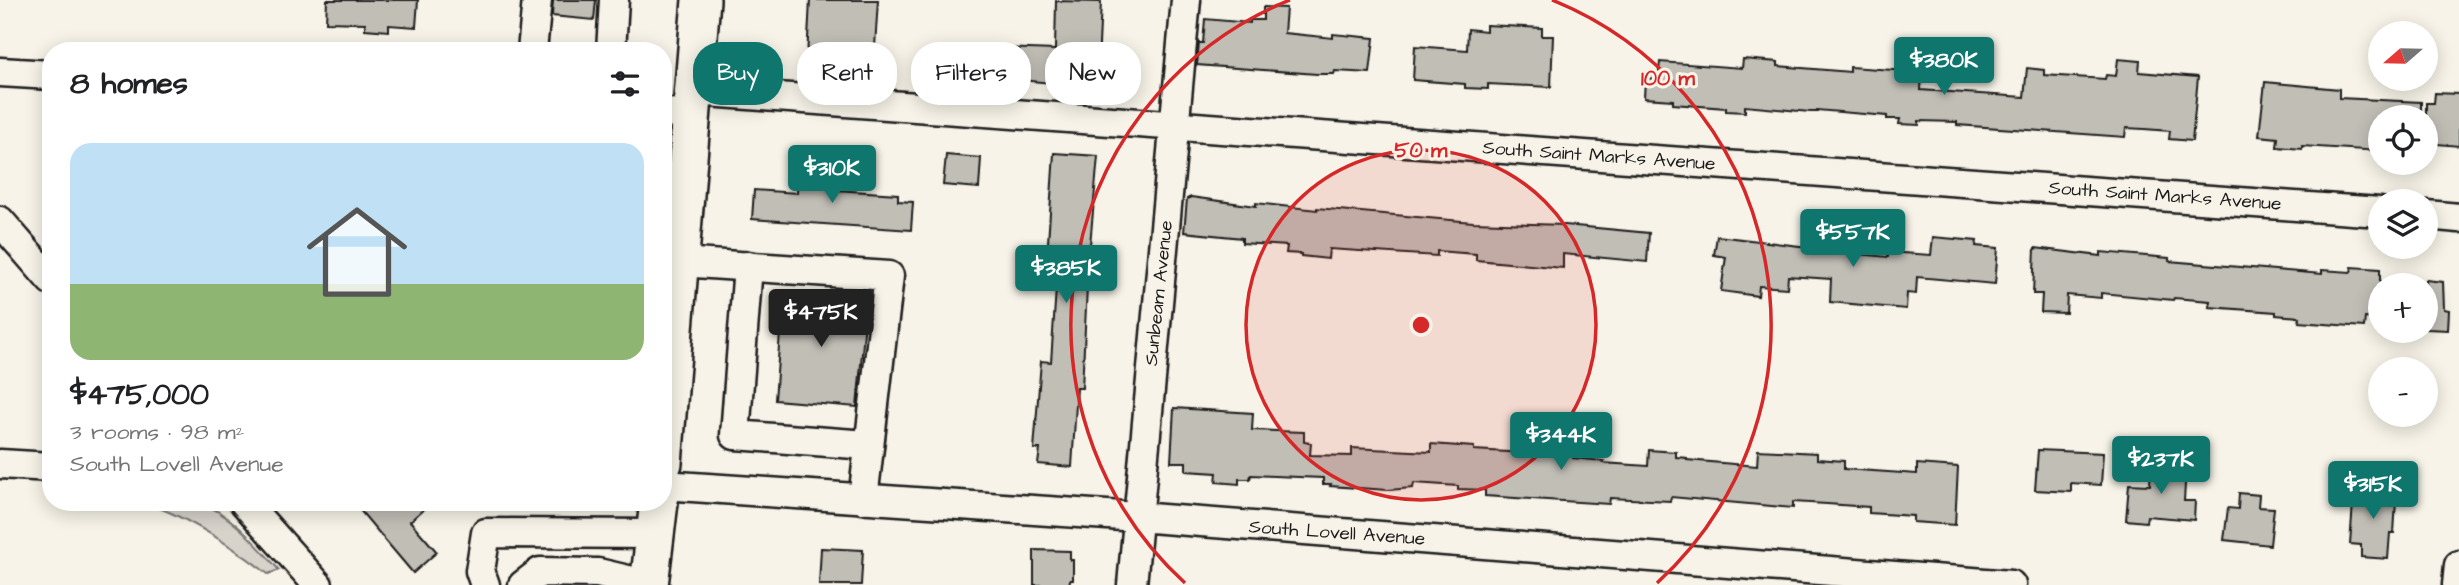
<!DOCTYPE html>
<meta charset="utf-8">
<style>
:root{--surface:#fff;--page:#f2f2f2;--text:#202124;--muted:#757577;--line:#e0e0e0;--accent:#0f766e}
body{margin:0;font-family:"Architects Daughter",sans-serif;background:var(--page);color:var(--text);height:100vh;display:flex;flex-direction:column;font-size:26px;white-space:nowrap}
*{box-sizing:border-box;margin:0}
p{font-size:23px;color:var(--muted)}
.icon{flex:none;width:38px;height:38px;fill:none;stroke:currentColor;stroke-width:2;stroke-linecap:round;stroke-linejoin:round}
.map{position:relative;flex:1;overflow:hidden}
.drawer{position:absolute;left:42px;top:42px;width:630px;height:469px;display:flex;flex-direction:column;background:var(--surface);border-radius:28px;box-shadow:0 4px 18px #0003}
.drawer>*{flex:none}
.guide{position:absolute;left:693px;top:42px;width:665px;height:63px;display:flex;gap:14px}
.needle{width:46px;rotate:250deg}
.tools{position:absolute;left:2368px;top:21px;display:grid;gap:14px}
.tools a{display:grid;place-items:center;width:70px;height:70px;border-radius:50%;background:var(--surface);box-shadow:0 4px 18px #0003;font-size:35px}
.price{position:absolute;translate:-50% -60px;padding:0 16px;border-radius:7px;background:var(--accent);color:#fff;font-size:23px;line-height:46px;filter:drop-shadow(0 2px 4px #0008)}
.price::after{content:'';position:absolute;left:50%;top:42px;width:21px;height:16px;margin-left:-10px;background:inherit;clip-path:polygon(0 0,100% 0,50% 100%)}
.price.active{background:#222;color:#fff}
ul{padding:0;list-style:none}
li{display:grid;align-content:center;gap:14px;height:371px;padding:0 28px}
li+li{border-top:2px solid var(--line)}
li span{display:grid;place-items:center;height:217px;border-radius:21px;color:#555}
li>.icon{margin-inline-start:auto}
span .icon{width:126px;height:126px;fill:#fffc;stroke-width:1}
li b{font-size:30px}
h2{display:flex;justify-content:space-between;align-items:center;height:84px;padding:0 28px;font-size:30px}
.chip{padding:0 24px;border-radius:28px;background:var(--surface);box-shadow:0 4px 18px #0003;font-size:24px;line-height:63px}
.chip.active{background:var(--accent);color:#fff}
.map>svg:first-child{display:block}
.green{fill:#d7d3cb;stroke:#7a7874;stroke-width:2}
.building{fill:#c0beb5;stroke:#1c1c1c;stroke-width:2}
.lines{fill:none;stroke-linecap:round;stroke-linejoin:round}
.minor-casing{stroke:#1c1c1c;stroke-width:33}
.major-casing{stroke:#1c1c1c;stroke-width:42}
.minor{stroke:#f7f3e8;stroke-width:28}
.major{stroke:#f7f3e8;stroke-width:37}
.ring{fill:none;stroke:#d62828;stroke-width:3.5}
.labels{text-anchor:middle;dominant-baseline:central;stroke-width:6;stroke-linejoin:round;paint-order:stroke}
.street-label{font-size:19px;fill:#1c1c1c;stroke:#f7f3e8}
.centre{fill:#d62828;stroke:#f7f3e8;stroke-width:3.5}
.ring-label{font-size:21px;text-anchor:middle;font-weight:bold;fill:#d62828;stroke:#f7f3e8;stroke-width:6;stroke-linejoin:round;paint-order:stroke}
</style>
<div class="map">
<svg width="2459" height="585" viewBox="0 0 2459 585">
<rect width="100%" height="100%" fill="#f7f3e8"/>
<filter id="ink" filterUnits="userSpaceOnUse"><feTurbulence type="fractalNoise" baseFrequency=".0143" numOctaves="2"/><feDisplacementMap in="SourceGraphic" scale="14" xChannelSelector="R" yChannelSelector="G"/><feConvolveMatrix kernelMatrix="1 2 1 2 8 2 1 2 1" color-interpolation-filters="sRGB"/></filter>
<g filter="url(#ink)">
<!-- green -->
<path class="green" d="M143 502H199C233 515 256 544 279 570L268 574C231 545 189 517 143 502Z"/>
<!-- building -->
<g class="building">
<polygon points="327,0 418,0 416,27 389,25 389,31 365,29 365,23 326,22"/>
<polygon points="553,0 596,0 594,20 552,16"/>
<polygon points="810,0 878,0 874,62 807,58"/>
<polygon points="1056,1 1101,2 1097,87 996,78 998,48 1055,50"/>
<polygon points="1263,7 1286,8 1284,33 1333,38 1333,34 1374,38 1370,73 1335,71 1334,74 1317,74 1197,65 1199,43 1203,43 1205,19 1250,23 1250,20 1263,20"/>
<polygon points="1486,25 1542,28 1542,36 1553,36 1551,87 1488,84 1488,89 1465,88 1465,84 1413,80 1415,46 1467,50 1468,29 1486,31"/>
<polygon points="1743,59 1778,62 1778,66 1850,72 1850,67 1922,72 1921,90 2024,97 2027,68 2044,70 2044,75 2105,79 2106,75 2116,76 2118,59 2140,61 2139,72 2198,77 2192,141 2169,139 2170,131 2144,129 2126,128 2125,137 1957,125 1957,122 1919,121 1919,125 1899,124 1900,119 1887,119 1887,116 1817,110 1817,112 1810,112 1745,106 1745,112 1726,111 1726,108 1673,104 1673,100 1644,98 1645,78 1658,79 1660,62 1742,68"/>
<polygon points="2265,82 2339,89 2339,98 2421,102 2421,117 2380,117 2380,151 2302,146 2302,149 2277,147 2278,138 2259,136"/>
<polygon points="2435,93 2459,94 2459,146 2426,143 2426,103 2434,103"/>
<polygon points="1054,153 1098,156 1088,267 1082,388 1077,388 1072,467 1038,464 1040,449 1034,449 1041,361 1051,362 1056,288 1045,287"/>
<polygon points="946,155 981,158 979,188 943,185"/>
<polygon points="798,172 837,174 836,190 898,194 898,201 913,202 911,230 752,219 754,190 797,193"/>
<polygon points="1191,197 1256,206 1256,203 1317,210 1317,208 1473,222 1565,225 1649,233 1647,262 1563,254 1563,268 1476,260 1476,254 1437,251 1437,256 1329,249 1328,259 1301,256 1301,254 1286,253 1287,246 1242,243 1242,238 1184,232 1187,199"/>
<polygon points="1717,236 1808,247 1808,249 1888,257 1888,252 1931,255 1933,237 1977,241 1976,246 1998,248 1995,284 1917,277 1916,294 1907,293 1906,309 1830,302 1831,279 1788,276 1787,288 1759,286 1758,296 1721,291 1726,257 1714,255"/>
<polygon points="2035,248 2101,256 2101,252 2169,258 2169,261 2322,274 2322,270 2351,272 2352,267 2380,269 2380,319 2365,318 2364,327 2299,322 2300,317 2276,315 2276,312 2209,307 2210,301 2174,298 2173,300 2101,293 2101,298 2067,295 2066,313 2041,312 2042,294 2033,294"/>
<polygon points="2426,280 2443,282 2444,309 2449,310 2448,330 2427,329"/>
<polygon points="783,292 867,299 857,407 775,400"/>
<polygon points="1174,408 1253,413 1252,430 1304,432 1304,442 1311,443 1310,455 1352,456 1352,448 1431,452 1431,444 1474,447 1474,450 1541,454 1541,451 1573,454 1573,458 1604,461 1603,463 1648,466 1649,450 1676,452 1676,457 1687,458 1687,460 1757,466 1758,450 1817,453 1817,459 1844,461 1844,469 1917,474 1917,464 1958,467 1955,525 1913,522 1913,516 1869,513 1869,507 1827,504 1793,502 1793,508 1671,497 1670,501 1610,498 1609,504 1485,496 1485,490 1458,489 1458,486 1414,483 1413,488 1388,490 1330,486 1331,484 1323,484 1323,478 1251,475 1250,479 1239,479 1239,484 1216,482 1217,473 1186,471 1186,462 1171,462"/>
<polygon points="2038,450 2103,453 2101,485 2071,483 2071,492 2035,490"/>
<polygon points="2151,465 2186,467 2184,501 2195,501 2194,520 2147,516 2146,522 2126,520 2129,484 2150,485"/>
<polygon points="2367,487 2387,488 2387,492 2394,493 2393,501 2396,501 2394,533 2390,533 2388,559 2361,557 2361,545 2350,544 2354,489 2367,490"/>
<polygon points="2239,493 2259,495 2258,507 2274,508 2270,545 2224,540 2228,508 2238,509"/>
<polygon points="353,502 432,502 410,521 437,552 413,573"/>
<polygon points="821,548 863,550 861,585 819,585"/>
<polygon points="1034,550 1070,551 1070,560 1073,560 1073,580 1070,580 1069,585 1034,585"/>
</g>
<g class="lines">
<!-- minor casing -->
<g class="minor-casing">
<g id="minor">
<polyline points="532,51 537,0"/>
<polyline points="611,51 614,0"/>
<polyline points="0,72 51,75"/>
<polyline points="693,91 2380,212"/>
<polyline points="663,113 691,114"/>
<polyline points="2426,215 2459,218"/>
<polyline points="0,221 51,280"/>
<polyline points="680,262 889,276 863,499"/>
<polyline points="748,266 735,435 868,445"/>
<polyline points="0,464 51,467"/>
<polyline points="663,485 1137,517 2011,585"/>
<polyline points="244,502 318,585"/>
<polyline points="485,585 480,571 486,533 655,534"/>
<polyline points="523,585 540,572 598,573 649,585"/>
<polyline points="1132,585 1186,0"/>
<polyline points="2457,585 2459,565"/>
</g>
</g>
<!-- major casing -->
<g class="major-casing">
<g id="major">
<polyline points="663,463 701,0"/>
<polyline points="649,585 659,502"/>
</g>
</g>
<!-- minor -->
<use href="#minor" class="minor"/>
<!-- major -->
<use href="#major" class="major"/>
</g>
</g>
<!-- distance rings -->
<circle cx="1421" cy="325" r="175" fill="#d62828" fill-opacity=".12"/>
<g class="ring">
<circle cx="1421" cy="325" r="175"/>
<path d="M1185 583A350 350 0 0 1 1290 0M1552 0A350 350 0 0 1 1657 583"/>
</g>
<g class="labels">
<!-- street labels -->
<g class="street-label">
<text transform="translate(1599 156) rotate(4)">South Saint Marks Avenue</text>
<text transform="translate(2165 196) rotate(4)">South Saint Marks Avenue</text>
<text transform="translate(1159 293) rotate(-84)">Sunbeam Avenue</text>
<text transform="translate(1337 533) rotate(4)">South Lovell Avenue</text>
</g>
</g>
<circle cx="1421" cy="325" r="10" class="centre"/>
<g class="ring-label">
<text x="1668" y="85">100 m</text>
<text x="1421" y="157">50 m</text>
</g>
</svg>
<div class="tools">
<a><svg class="needle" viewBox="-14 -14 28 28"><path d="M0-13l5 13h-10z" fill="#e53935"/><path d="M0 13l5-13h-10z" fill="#757577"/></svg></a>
<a><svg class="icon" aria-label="locate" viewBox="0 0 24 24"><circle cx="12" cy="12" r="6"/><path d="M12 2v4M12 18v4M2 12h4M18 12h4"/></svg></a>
<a><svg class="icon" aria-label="layers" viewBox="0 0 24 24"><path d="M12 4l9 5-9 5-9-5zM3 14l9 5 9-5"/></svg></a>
<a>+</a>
<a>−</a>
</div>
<b class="price" style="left:1944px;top:97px">$380K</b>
<b class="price" style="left:832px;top:205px">$310K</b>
<b class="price" style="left:1853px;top:269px">$557K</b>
<b class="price" style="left:1066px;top:305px">$385K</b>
<b class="price active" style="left:821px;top:349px">$475K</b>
<b class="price" style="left:1561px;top:472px">$344K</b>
<b class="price" style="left:2161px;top:496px">$237K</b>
<b class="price" style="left:2373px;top:521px">$315K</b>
<div class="guide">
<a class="chip active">Buy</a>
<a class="chip">Rent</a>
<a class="chip">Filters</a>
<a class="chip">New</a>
</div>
<section class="drawer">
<h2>8 homes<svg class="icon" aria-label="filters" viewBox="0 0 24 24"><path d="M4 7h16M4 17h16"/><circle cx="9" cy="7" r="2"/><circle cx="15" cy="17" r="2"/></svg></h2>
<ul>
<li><span style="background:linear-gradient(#bfe0f5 65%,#8fb573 0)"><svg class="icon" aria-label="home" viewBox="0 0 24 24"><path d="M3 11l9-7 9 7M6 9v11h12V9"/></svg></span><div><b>$475,000</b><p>3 rooms · 98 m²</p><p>South Lovell Avenue</p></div></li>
</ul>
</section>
</div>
